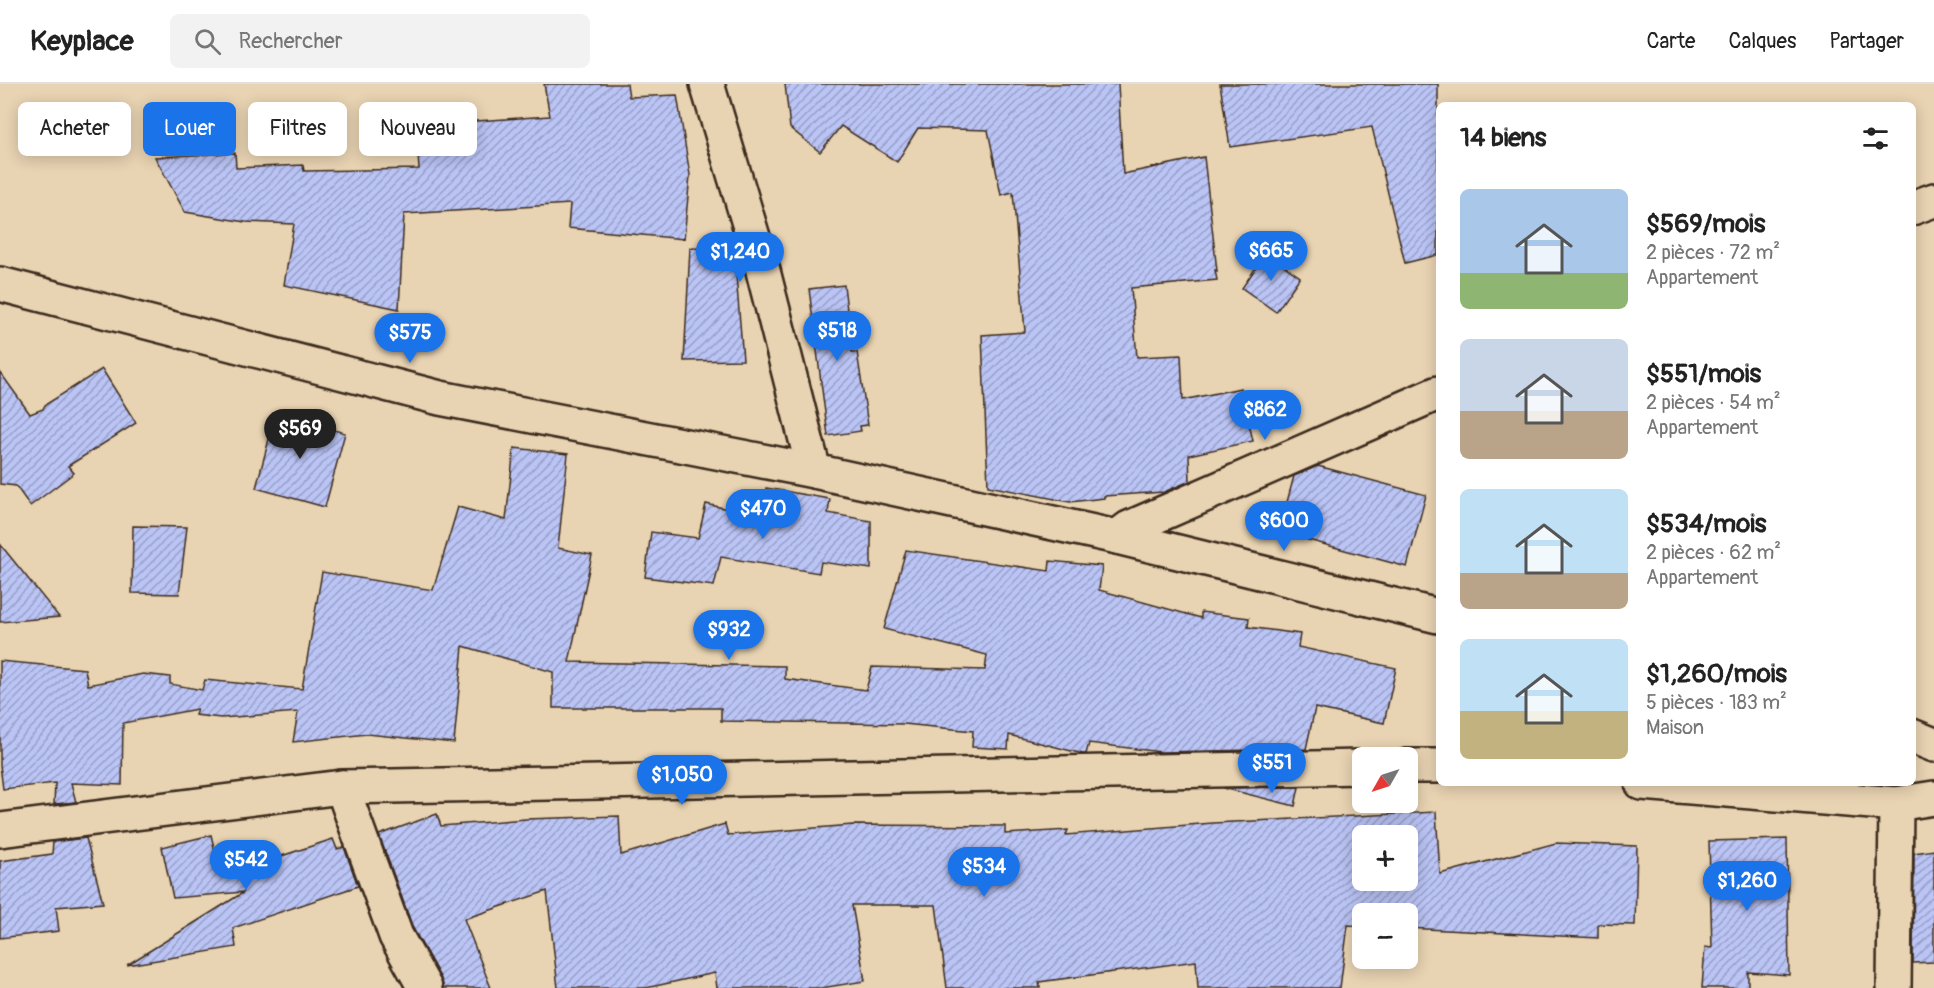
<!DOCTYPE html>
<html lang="fr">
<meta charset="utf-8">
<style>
:root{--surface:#fff;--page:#f2f2f2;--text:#222;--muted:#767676;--line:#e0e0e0;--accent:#1a73e8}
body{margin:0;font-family:Pangolin,sans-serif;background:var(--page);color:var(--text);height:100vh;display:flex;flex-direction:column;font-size:22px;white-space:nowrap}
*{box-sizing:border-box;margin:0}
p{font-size:20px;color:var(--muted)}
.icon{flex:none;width:33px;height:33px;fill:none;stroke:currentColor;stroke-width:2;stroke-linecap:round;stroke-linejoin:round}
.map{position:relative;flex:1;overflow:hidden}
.drawer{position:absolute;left:1436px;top:18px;width:480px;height:684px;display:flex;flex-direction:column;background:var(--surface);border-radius:9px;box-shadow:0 3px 15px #0003}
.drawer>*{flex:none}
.top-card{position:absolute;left:18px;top:18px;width:570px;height:54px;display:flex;gap:12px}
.needle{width:39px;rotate:231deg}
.controls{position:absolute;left:1352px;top:663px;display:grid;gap:12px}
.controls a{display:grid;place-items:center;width:66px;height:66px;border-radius:9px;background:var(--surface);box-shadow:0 3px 15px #0003;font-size:30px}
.price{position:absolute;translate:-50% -51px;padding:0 14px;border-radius:21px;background:var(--accent);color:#fff;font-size:20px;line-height:39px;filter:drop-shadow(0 2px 3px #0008)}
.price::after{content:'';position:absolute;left:50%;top:36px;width:18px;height:14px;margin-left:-9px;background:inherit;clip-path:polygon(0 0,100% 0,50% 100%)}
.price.active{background:#222;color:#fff}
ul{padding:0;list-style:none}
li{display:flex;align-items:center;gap:18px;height:150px;padding:0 24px}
li span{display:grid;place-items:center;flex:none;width:168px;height:120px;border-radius:9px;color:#555}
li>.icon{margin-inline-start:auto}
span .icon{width:72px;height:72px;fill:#fffc;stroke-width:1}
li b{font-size:26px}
h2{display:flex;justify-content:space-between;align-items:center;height:72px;padding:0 24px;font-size:26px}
.chip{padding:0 21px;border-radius:9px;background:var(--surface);box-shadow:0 3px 15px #0003;font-size:21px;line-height:54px}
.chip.active{background:var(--accent);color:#fff}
header{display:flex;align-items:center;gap:36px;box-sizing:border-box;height:84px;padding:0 30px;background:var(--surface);border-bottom:2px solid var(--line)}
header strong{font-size:28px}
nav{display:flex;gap:33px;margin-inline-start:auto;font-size:21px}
.search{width:420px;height:54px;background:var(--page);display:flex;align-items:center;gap:15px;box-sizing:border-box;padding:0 21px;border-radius:9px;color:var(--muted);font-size:22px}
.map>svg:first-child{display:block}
.building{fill:url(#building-hatch);stroke:#3b2a1e;stroke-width:1.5;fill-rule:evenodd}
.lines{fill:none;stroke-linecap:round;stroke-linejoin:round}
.street-casing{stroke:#3b2a1e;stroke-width:38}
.secondary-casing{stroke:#3b2a1e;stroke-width:38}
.street{stroke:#e8d3b2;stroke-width:33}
.secondary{stroke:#e8d3b2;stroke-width:33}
</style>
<header>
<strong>Keyplace</strong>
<div class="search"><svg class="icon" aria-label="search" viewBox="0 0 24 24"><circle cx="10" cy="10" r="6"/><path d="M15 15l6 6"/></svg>Rechercher</div>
<nav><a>Carte</a><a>Calques</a><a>Partager</a></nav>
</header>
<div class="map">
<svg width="1934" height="904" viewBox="0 0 1934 904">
<defs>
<pattern id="building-hatch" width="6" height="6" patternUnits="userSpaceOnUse" patternTransform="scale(1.5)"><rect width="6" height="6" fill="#bac4f5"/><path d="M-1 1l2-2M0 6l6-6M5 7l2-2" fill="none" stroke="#989fc6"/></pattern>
</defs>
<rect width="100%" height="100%" fill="#e8d3b2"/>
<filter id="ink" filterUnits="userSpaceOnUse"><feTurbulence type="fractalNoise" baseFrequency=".0167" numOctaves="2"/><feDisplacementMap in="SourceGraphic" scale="12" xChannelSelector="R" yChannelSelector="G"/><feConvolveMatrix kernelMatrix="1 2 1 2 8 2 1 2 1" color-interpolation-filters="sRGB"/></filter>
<g filter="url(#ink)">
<!-- building -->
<g class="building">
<polygon points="544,0 627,0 629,13 677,11 690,91 684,155 568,144 570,120 404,130 399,225 284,201 294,140 245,138 185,128 155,73 235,69 236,84 303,81 304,87 419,85 416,41 550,32"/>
<polygon points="785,0 1118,0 1123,90 1204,73 1217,187 1215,186 1217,196 1131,204 1137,273 1181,271 1183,316 1241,304 1253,357 1189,371 1190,397 1164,408 1104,412 1104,414 1070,418 988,402 982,251 1025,248 1013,108 1001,111 988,46 918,44 897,78 841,42 820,68 790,44"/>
<polygon points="1220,0 1438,0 1438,171 1405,179 1372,43 1230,63"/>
<polygon points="690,164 734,166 743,276 684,277"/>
<polygon points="1266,169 1300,193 1276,228 1242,204"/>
<polygon points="844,201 852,268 857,268 868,341 860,342 861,347 828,352 809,205"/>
<polygon points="102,285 136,339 68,382 74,389 30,422 16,402 0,400 0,288 30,330 43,325 45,321"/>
<polygon points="276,329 345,349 325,423 256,404"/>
<polygon points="514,364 568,370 558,464 592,471 569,578 785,582 785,595 866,606 872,583 985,586 987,571 884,545 906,466 1049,487 1050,477 1102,482 1099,506 1201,534 1201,528 1249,534 1248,543 1300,550 1298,563 1396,584 1384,639 1315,624 1306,665 1161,668 1089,659 1086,670 1083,670 1009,651 1008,665 972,663 973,647 904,640 721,637 721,624 553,624 553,588 463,562 454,659 367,650 293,658 298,628 221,634 195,631 197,625 123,639 122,701 71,699 76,718 54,720 55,699 3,705 0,681 0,577 85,585 88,601 143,590 170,593 170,600 202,606 205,596 302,605 322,488 433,506 458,423 506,436"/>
<polygon points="1318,382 1426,411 1407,483 1279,448 1294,392"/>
<polygon points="766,404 830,415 828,429 871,437 871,485 821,478 819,489 721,473 714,502 645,493 651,448 698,454 706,420 762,433"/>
<polygon points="133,442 187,443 179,510 132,509"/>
<polygon points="0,460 59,533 0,538"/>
<polygon points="1299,703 1295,722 1223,704"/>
<path d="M1436 728 1440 790 1556 759 1637 762 1635 841 1598 840V854L1407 844V830H1362V842L1348 841 1340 904H1198L1196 877 1039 898 1040 904H947L936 821H852L865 897 821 904H717L715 889 646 904H558L547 807 464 835 491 904H444L441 895 413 844 379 751 437 730 441 742 526 735 619 732 621 771 725 740 728 751 853 741 1005 742V750L1068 746 1066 751 1213 739ZM1362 752H1407V796H1362Z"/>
<polygon points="211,751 221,792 333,755 337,765 344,763 358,802 233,844 236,863 127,881 244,808 173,814 162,763"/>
<polygon points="86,754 103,819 56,823 59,847 0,854 0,777 52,770 53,758"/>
<polygon points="1787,755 1789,891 1748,888 1748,904 1702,904 1705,863 1712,864 1709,757"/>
<polygon points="1934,766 1934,878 1913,879 1914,769"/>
</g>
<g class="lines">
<!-- street casing -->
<g class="street-casing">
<g id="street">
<polyline points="1912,124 1934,116"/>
<polyline points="1117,453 1129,444 1438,309"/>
<polyline points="342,703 396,852 425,904"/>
<polyline points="1894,904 1896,720"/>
</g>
</g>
<!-- secondary casing -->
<g class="secondary-casing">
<g id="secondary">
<polyline points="707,0 762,183 814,387"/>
<polyline points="0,200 440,314 814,387 1117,453 1438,532"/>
<polyline points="1912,652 1934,661"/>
<polyline points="1407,682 1438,682"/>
<polyline points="1642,699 1896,720 1934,714"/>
<polyline points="0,746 342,703 1362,683"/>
</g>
</g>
<!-- street -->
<use href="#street" class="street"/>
<!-- secondary -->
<use href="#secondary" class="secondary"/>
</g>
</g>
</svg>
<div class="controls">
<a><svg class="needle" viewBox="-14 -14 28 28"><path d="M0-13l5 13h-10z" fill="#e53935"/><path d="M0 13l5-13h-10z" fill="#767676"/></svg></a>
<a>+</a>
<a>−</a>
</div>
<b class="price" style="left:1271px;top:198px">$665</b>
<b class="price" style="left:740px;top:199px">$1,240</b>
<b class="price" style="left:837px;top:278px">$518</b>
<b class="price" style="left:410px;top:280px">$575</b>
<b class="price" style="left:1265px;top:357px">$862</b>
<b class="price active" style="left:300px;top:376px">$569</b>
<b class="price" style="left:763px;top:456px">$470</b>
<b class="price" style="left:1284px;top:468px">$600</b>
<b class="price" style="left:729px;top:577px">$932</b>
<b class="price" style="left:1272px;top:710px">$551</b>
<b class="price" style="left:682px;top:722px">$1,050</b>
<b class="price" style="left:246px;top:807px">$542</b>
<b class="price" style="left:984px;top:814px">$534</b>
<b class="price" style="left:1747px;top:828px">$1,260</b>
<div class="top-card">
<a class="chip">Acheter</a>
<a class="chip active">Louer</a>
<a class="chip">Filtres</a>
<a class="chip">Nouveau</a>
</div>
<section class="drawer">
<h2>14 biens<svg class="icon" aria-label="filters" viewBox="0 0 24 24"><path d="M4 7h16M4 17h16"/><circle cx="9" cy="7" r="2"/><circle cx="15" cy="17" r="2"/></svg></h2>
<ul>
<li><span style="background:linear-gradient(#a9c7e8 70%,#8fb573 0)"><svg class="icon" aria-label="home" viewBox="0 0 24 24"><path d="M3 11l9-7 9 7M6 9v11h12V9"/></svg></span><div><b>$569/mois</b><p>2 pièces · 72 m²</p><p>Appartement</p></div></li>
<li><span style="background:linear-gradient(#c9d6e8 60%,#b9a48a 0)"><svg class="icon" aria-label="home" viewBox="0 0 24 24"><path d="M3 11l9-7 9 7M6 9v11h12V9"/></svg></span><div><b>$551/mois</b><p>2 pièces · 54 m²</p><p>Appartement</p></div></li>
<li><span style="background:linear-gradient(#bfe0f5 70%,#b9a48a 0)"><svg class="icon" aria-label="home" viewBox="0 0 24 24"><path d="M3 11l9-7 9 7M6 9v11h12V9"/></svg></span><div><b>$534/mois</b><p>2 pièces · 62 m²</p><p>Appartement</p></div></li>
<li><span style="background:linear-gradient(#bfe0f5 60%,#c2b280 0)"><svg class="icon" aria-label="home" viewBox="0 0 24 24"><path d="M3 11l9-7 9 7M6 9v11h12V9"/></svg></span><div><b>$1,260/mois</b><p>5 pièces · 183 m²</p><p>Maison</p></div></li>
</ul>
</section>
</div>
